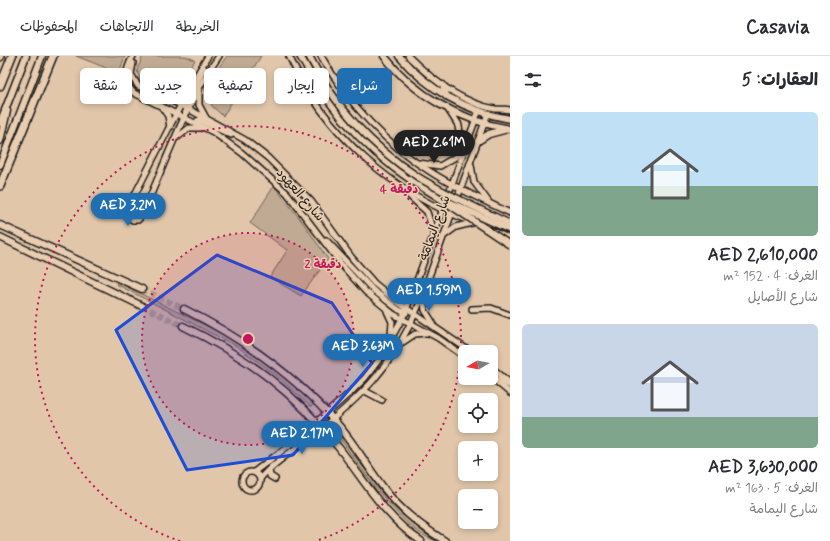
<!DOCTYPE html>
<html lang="ar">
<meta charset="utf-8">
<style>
:root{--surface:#fff;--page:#f7f7f7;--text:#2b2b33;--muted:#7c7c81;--line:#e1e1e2;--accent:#1f6fb2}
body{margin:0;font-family:Mynerve,"Playpen Sans Arabic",sans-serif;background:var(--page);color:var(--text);direction:rtl;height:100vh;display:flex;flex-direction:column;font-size:15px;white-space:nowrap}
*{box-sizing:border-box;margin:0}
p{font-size:13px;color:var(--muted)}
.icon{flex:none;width:22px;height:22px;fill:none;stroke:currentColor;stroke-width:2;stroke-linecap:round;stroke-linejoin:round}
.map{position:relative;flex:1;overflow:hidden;direction:ltr}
.drawer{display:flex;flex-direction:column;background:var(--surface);width:320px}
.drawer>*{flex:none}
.guide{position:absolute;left:12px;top:12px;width:380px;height:36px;direction:rtl;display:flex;gap:8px}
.needle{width:26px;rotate:261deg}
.fabs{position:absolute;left:458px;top:289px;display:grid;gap:8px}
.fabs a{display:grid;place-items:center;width:40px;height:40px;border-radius:6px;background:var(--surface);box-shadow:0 2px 6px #0003;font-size:20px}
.price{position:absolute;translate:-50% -34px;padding:0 9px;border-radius:14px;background:var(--accent);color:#fff;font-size:13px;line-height:26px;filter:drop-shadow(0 1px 2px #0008)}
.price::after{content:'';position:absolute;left:50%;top:24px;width:12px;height:9px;margin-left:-6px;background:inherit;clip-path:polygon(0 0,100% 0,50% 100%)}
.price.active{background:#222;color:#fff}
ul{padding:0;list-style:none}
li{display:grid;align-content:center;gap:8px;height:212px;padding:0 12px}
li span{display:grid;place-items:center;height:124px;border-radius:6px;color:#555}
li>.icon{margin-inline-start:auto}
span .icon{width:72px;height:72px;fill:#fffc;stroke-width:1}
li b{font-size:17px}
h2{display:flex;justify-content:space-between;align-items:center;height:48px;padding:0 12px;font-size:17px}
.tag{padding:0 14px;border-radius:6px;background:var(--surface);box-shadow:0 2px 6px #0003;font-size:14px;line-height:36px}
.tag.active{background:var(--accent);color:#fff}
header{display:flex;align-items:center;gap:24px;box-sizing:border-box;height:56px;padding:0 20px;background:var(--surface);border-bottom:1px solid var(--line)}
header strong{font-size:19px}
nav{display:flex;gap:22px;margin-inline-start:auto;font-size:14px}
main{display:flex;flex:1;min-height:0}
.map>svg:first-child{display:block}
.green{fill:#c0aa93;stroke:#6e6358}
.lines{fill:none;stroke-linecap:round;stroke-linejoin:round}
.major-tunnel{stroke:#baa48e;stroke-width:6;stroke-dasharray:6 3;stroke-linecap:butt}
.minor-casing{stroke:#1c1c1c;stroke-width:8}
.major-casing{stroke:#1c1c1c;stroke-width:9}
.highway-casing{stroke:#1c1c1c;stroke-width:10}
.minor{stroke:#e9cdb0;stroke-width:5}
.major{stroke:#e9cdb0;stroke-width:6}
.highway{stroke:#e9cdb0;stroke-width:7}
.tram{stroke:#1c1c1c;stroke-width:1}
.major-bridge-casing{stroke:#1c1c1c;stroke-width:9;stroke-linecap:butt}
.major-bridge{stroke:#e9cdb0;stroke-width:6}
.marked{fill:#1d4ed8;fill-opacity:0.2;stroke:#1d4ed8;stroke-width:3;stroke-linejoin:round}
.ring{fill:none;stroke:#c2185b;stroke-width:2;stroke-dasharray:2 4}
.labels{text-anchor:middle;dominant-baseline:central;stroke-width:3;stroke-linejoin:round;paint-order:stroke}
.street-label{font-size:13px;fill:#1c1c1c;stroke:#e9cdb0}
.centre{fill:#c2185b;stroke:#e9cdb0;stroke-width:2}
.ring-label{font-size:12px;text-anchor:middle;font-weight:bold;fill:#c2185b;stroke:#e9cdb0;stroke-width:3;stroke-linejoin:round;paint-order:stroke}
</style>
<header>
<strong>Casavia</strong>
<nav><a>الخريطة</a><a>الاتجاهات</a><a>المحفوظات</a></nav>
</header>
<main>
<section class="drawer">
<h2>العقارات: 5<svg class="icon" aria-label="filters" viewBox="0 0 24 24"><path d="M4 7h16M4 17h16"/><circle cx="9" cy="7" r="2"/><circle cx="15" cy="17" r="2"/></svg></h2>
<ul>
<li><span style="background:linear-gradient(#bfe0f5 60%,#7fa58c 0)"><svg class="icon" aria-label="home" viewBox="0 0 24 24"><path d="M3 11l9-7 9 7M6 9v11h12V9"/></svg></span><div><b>AED 2,610,000</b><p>الغرف: 4 · 152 m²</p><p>شارع الأصايل</p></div></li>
<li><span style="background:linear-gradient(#c9d6e8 75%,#7fa58c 0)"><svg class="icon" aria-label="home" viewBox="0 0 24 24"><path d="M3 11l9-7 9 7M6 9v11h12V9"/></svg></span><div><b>AED 3,630,000</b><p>الغرف: 5 · 163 m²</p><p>شارع اليمامة</p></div></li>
</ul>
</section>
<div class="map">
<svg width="510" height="485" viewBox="0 0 510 485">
<rect width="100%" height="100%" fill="#e1c6aa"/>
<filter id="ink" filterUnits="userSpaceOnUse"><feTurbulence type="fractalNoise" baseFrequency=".025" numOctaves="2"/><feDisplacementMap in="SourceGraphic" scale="8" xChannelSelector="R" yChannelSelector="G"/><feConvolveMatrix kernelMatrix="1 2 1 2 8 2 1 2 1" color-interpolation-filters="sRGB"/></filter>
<g filter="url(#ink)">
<!-- green -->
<g class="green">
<polygon points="76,0 125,0 119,17"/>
<polygon points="143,0 185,0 195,4 181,31 166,38 141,28 137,14"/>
<polygon points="227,0 261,0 223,60 212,50 204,32"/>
<polygon points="274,130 304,168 328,203 301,240 270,221 288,193 287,194 250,167"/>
<polygon points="117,226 231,282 283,320 314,348 311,351 275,318 236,290 116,228"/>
<path d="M339 374 380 430 441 485C407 485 355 403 336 377Z"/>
</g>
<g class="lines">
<!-- major-tunnel -->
<g class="major-tunnel">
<polyline points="142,233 184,253"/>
<polyline points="142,250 183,270"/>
</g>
<!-- minor casing -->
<g class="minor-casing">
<g id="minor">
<path d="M133 0C126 13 122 26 134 37L213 76 242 97 287 137 341 208 366 236 393 258 438 282 465 301"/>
<path d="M208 0 191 29 128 152V161L133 164H138L142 159C166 106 185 48 219 0"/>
<path d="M289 0C325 77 392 138 473 166"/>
<path d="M321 0C348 47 387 90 434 118 458 133 484 145 510 157"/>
<path d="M408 0C431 23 462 47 495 53 500 53 505 53 510 54"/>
<polyline points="133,7 131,18 138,30 181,49 216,68 245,84 268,102 311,145 352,202 374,227 396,245 471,296"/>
<polyline points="199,36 199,49 206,62"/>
<polyline points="169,43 180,39 187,32"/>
<polyline points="162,51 168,60 170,71"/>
<polyline points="186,62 185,51 204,12"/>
<polyline points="197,68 197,65 199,64 231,79"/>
<polyline points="178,81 189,72 201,72"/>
<polyline points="419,107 440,110 462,97"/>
<polyline points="471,109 474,126 488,145"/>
<polyline points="405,136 427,156 433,175"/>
<polyline points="491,174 510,183"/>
<polyline points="445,179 456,171 472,167"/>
<polyline points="326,184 373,234 399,254 406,257"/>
<polyline points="387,237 400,238 415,227"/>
<polyline points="423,239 425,254 433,267"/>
<polyline points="472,253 491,252 510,259"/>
<polyline points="387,255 392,266 391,279"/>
<polyline points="403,286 415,278 426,277"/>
<polyline points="491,311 510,327"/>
<polyline points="491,321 510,337"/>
<polyline points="499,323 510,330"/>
<polyline points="365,335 382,344"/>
<polyline points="269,414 270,420 275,423"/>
<circle cx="251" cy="425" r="9"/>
<polyline points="254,416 296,384 353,334 365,322 381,301 405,257 479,54"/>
<path d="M260 423C272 407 295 394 311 381 361 341 393 311 418 251L488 57"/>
</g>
</g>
<!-- major casing -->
<g class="major-casing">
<g id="major">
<path d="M300 0C332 59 377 106 435 139"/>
<path d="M384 0C415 40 461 65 510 73"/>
<path d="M399 0C427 33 467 56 510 63"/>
<polyline points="443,29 446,40"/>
<polyline points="449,54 458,68 463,95"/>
<polyline points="0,67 26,0"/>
<polyline points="0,85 7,55"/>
<polyline points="478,85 489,78 504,74"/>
<polyline points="0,109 42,0"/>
<polyline points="0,169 142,233"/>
<polyline points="0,181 142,250"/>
<path d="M184 253C242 282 296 320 339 370 356 390 369 413 385 434 401 455 422 471 445 485"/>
<path d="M183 270C249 302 293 335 339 392 365 425 385 462 421 485"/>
</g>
</g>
<!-- highway casing -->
<g class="highway-casing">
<g id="highway">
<polyline points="0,1 0,0"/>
<polyline points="0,30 12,0"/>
<polyline points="0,130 53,0"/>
</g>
</g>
<!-- minor -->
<use href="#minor" class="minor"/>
<!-- major -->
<use href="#major" class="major"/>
<!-- highway -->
<use href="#highway" class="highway"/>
<!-- tram -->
<path class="tram" d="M337 375C367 415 393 457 436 485"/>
<!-- major-bridge casing -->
<g class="major-bridge-casing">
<g id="major-bridge">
<path d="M309 0C334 49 372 91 418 121 447 139 479 153 510 168"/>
<polyline points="435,139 510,189"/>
<polyline points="451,147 510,174"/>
</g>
</g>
<!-- major-bridge -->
<use href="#major-bridge" class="major-bridge"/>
</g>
</g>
<!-- marked area -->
<path class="marked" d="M217 199 332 247 372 307 293 399 187 414 116 274Z"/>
<!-- distance rings -->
<circle cx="248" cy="283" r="106" fill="#c2185b" fill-opacity=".12"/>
<g class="ring">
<circle cx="248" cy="283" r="106"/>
<path d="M180 485A213 213 0 1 1 316 485"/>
</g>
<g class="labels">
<!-- street labels -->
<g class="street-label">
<text transform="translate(300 139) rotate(49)">شارع العهود</text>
<text transform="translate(435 172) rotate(-70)">شارع اليمامة</text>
</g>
</g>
<circle cx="248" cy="283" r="6" class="centre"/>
<g class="ring-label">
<text x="399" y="137">4 دقيقة</text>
<text x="323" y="212">2 دقيقة</text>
</g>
</svg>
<div class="fabs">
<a><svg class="needle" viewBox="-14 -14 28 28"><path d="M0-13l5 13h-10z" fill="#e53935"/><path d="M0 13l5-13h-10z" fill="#7c7c81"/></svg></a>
<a><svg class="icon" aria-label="locate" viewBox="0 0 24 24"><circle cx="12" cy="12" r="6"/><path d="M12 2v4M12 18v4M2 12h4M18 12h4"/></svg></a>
<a>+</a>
<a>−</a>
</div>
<b class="price active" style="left:434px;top:108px">AED 2.61M</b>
<b class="price" style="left:128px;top:171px">AED 3.2M</b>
<b class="price" style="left:429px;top:256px">AED 1.59M</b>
<b class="price" style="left:363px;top:312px">AED 3.63M</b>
<b class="price" style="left:302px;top:399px">AED 2.17M</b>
<div class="guide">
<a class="tag active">شراء</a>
<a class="tag">إيجار</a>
<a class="tag">تصفية</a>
<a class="tag">جديد</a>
<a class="tag">شقة</a>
</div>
</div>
</main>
